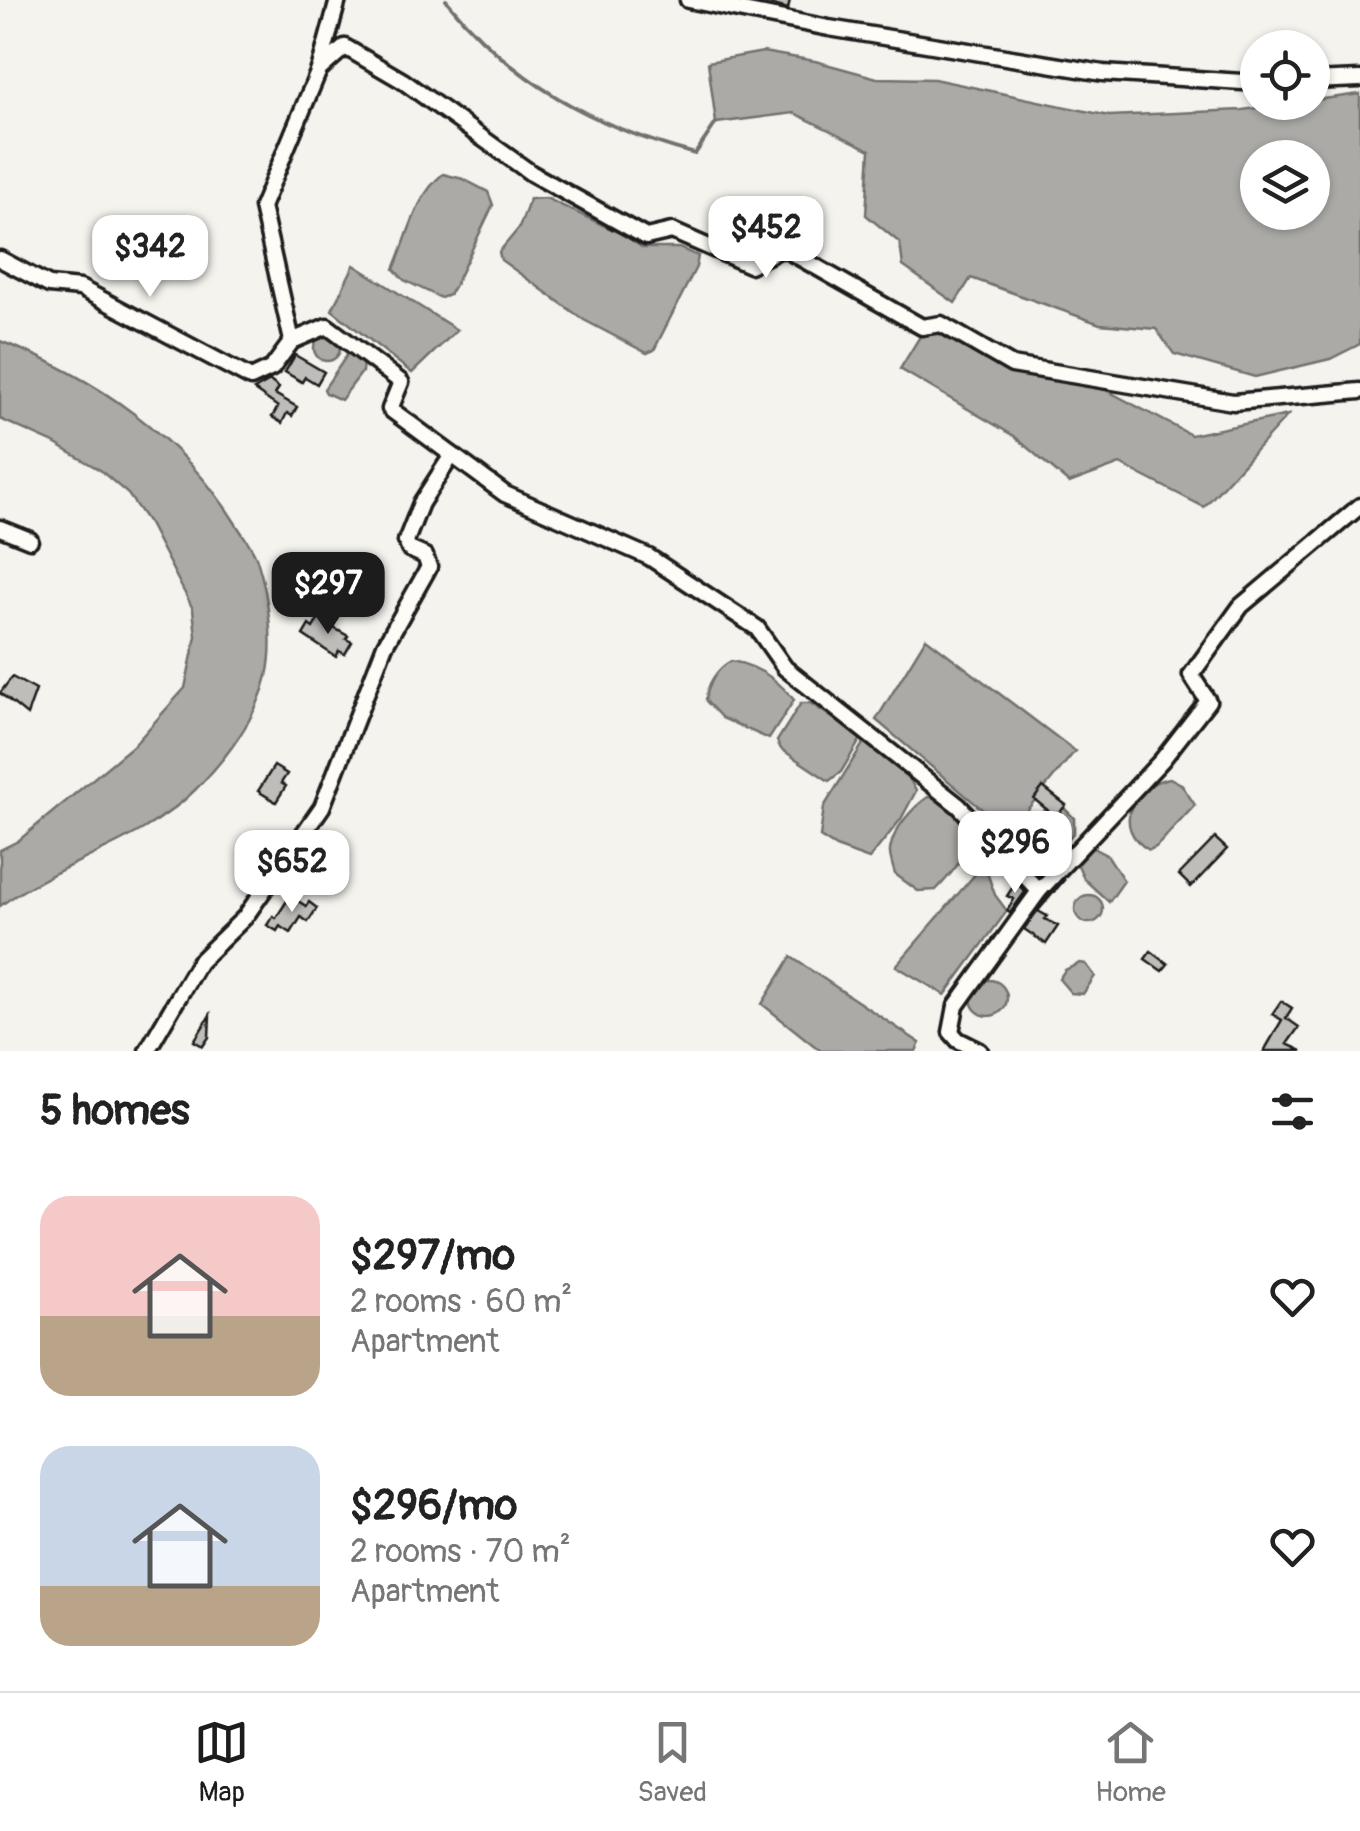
<!DOCTYPE html>
<meta charset="utf-8">
<style>
:root{--surface:#fff;--page:#f6f6f6;--text:#222;--muted:#767676;--line:#e0e0e0;--accent:#1c1c1c}
body{margin:0;font-family:Pangolin,sans-serif;background:var(--page);color:var(--text);height:100vh;display:flex;flex-direction:column;font-size:38px;white-space:nowrap}
*{box-sizing:border-box;margin:0}
p{font-size:32px;color:var(--muted)}
.icon{flex:none;width:55px;height:55px;fill:none;stroke:currentColor;stroke-width:2;stroke-linecap:round;stroke-linejoin:round}
.map{position:relative;height:1051px;overflow:hidden}
.drawer{display:flex;flex-direction:column;background:var(--surface);flex:1}
.drawer>*{flex:none}
.fabs{position:absolute;left:1240px;top:30px;display:grid;gap:20px}
.fabs a{display:grid;place-items:center;width:90px;height:90px;border-radius:50%;background:var(--surface);box-shadow:0 2px 8px #0004;font-size:50px}
.price{position:absolute;translate:-50% -85px;padding:0 22px;border-radius:20px;background:#fff;color:#222;font-size:32px;line-height:65px;filter:drop-shadow(0 2px 5px #0008)}
.price::after{content:'';position:absolute;left:50%;top:60px;width:30px;height:22px;margin-left:-15px;background:inherit;clip-path:polygon(0 0,100% 0,50% 100%)}
.price.on{background:var(--accent);color:#fff}
ul{padding:0;list-style:none}
li{display:flex;align-items:center;gap:30px;height:250px;padding:0 40px}
li span{display:grid;place-items:center;flex:none;width:280px;height:200px;border-radius:30px;color:#555}
li>.icon{margin-inline-start:auto}
span .icon{width:120px;height:120px;fill:#fffc;stroke-width:1}
li b{font-size:42px}
h2{display:flex;justify-content:space-between;align-items:center;height:120px;padding:0 40px;font-size:42px}
.tab-bar{display:flex;justify-content:space-around;align-items:center;height:140px;border-top:2px solid var(--line);background:var(--surface);font-size:28px;color:var(--muted)}
.tab-bar a{display:grid;justify-items:center;gap:5px}
.tab-bar .on{color:var(--accent)}
.map>svg:first-child{display:block}
.water{fill:#abaaa6;stroke:#72716f;stroke-width:2.5;fill-rule:evenodd}
.lines{fill:none;stroke-linecap:round;stroke-linejoin:round}
.stream{stroke:#72716f;stroke-width:4}
.building{fill:#bebdba;stroke:#1c1c1c;stroke-width:2.5}
.minor-casing{stroke:#1c1c1c;stroke-width:21}
.minor{stroke:#fdfcf7;stroke-width:14}
</style>
<div class="map">
<svg width="1360" height="1051" viewBox="0 0 1360 1051">
<rect width="100%" height="100%" fill="#f4f3ee"/>
<filter id="ink" filterUnits="userSpaceOnUse"><feTurbulence type="fractalNoise" baseFrequency=".01" numOctaves="2"/><feDisplacementMap in="SourceGraphic" scale="20" xChannelSelector="R" yChannelSelector="G"/><feConvolveMatrix kernelMatrix="1 2 1 2 8 2 1 2 1" color-interpolation-filters="sRGB"/></filter>
<g filter="url(#ink)">
<!-- water -->
<g class="water">
<path d="M763 52 815 61 877 78 934 79 1109 116 1242 110 1360 94V344L1330 359 1255 377 1174 354 1156 329 1100 324 971 278 955 303 903 266 900 243 866 215 870 150 794 113 716 123 708 62ZM1258 158H1312V212H1258Z"/>
<path d="M443 174 463 179 488 192 493 205 455 285 449 295 441 298 404 280 394 269C408 238 415 196 443 174Z"/>
<polygon points="546,198 624,235 643,248 679,248 698,256 696,267 654,350 647,353 584,320 501,260 499,252 519,228 530,199"/>
<polygon points="354,265 457,330 412,373 332,310"/>
<polygon points="922,333 941,334 1030,376 1102,388 1191,435 1288,415 1204,507 1120,464 1069,483 1014,436 900,369"/>
<circle cx="327" cy="348" r="13"/>
<path d="M0 341C94 376 182 437 236 524 243 536 255 549 258 563 268 596 275 642 267 676 257 718 225 760 195 790 140 845 61 861 0 906V850L18 841 135 744 185 688 196 636 193 609 149 524 128 494 100 470 52 442 0 419Z"/>
<polygon points="351,349 363,361 362,372 341,400 326,393 324,389"/>
<polygon points="926,638 1075,751 1009,832 876,720"/>
<path d="M731 661C757 665 778 680 794 700L769 739 722 718 706 701C706 686 717 668 731 661Z"/>
<polygon points="801,703 810,703 862,737 841,772 829,781 781,749 777,741"/>
<polygon points="864,742 904,769 916,791 901,819 869,859 836,847 820,837 824,807"/>
<path d="M1170 778 1181 784 1195 805 1156 847 1149 850C1110 828 1133 784 1170 778Z"/>
<path d="M928 797C941 797 946 803 955 811 986 837 957 868 936 890L918 891 895 874C893 867 889 856 890 850 893 829 912 808 928 797Z"/>
<polygon points="1048,801 1059,803 1074,818 1074,832 1069,838 1056,831 1043,814"/>
<polygon points="1089,846 1108,856 1124,881 1109,902 1084,879 1075,858"/>
<polygon points="984,864 995,895 1007,911 945,995 896,966"/>
<circle cx="1089" cy="909" r="14"/>
<polygon points="791,957 920,1043 916,1051 821,1051 762,1004"/>
<polygon points="1080,963 1086,964 1095,976 1083,994 1071,993 1059,979 1065,970"/>
<circle cx="989" cy="998" r="18"/>
</g>
<g class="lines">
<!-- stream -->
<path class="stream" d="M446 0C513 83 593 126 695 154L716 123"/>
</g>
<!-- building -->
<g class="building">
<polygon points="754,0 790,0 788,9"/>
<polygon points="295,355 324,372 317,384 305,377 302,382 285,372"/>
<polygon points="270,381 279,388 275,394 297,407 292,416 287,413 282,423 272,417 278,407 254,390"/>
<polygon points="322,613 331,618 327,624 348,636 346,639 352,642 345,654 339,651 336,657 303,635 309,625 313,628"/>
<polygon points="12,677 36,690 27,715 0,693"/>
<polygon points="274,766 287,774 281,783 286,786 276,802 258,791"/>
<polygon points="1043,787 1066,805 1056,817 1034,799"/>
<polygon points="1215,838 1227,849 1191,887 1179,875"/>
<polygon points="1052,846 1060,853 1039,875 1024,860 1029,855 1037,864"/>
<polygon points="1065,879 1038,911 1047,916 1045,919 1058,926 1046,944 1024,929 1047,898"/>
<polygon points="1016,882 1025,892 1010,913 1007,911 1014,899 1007,896"/>
<polygon points="290,896 306,906 309,902 317,908 308,922 301,917 291,933 280,926 277,931 267,925 273,916 276,918"/>
<polygon points="1151,951 1168,964 1162,971 1145,959"/>
<polygon points="1281,1001 1292,1008 1286,1018 1299,1027 1287,1044 1302,1051 1264,1051 1282,1020 1272,1014"/>
<polygon points="210,1015 209,1037 203,1046 194,1041"/>
</g>
<g class="lines">
<!-- minor casing -->
<g class="minor-casing">
<g id="minor">
<polyline points="338,0 319,70 345,47 403,81 531,173 646,237 672,231 750,265 783,248 922,327 941,324 1012,365 1233,402 1360,391"/>
<polyline points="688,0 829,28 1103,73 1258,83"/>
<polyline points="319,70 262,207 292,341 327,326 401,382 390,409 505,494 649,557 757,628 785,668 959,806 1039,891 1162,760 1208,701 1191,675 1241,606 1360,506"/>
<polyline points="1312,81 1360,79"/>
<polyline points="0,259 49,285 80,288 251,378 272,368 292,341"/>
<polyline points="0,528 30,540"/>
<polyline points="147,1051 199,962 245,917 322,807 385,645 429,567 425,556 409,549 406,541 421,503 452,455"/>
<polyline points="980,1051 958,1040 951,1032 956,1006 1039,891"/>
</g>
</g>
<!-- minor -->
<use href="#minor" class="minor"/>
</g>
</g>
</svg>
<div class="fabs">
<a><svg class="icon" aria-label="locate" viewBox="0 0 24 24"><circle cx="12" cy="12" r="6"/><path d="M12 2v4M12 18v4M2 12h4M18 12h4"/></svg></a>
<a><svg class="icon" aria-label="layers" viewBox="0 0 24 24"><path d="M12 4l9 5-9 5-9-5zM3 14l9 5 9-5"/></svg></a>
</div>
<b class="price" style="left:766px;top:281px">$452</b>
<b class="price" style="left:150px;top:300px">$342</b>
<b class="price on" style="left:328px;top:637px">$297</b>
<b class="price" style="left:1015px;top:896px">$296</b>
<b class="price" style="left:292px;top:915px">$652</b>
</div>
<section class="drawer">
<h2>5 homes<svg class="icon" aria-label="filters" viewBox="0 0 24 24"><path d="M4 7h16M4 17h16"/><circle cx="9" cy="7" r="2"/><circle cx="15" cy="17" r="2"/></svg></h2>
<ul>
<li><span style="background:linear-gradient(#f6c9c9 60%,#b9a48a 0)"><svg class="icon" aria-label="home" viewBox="0 0 24 24"><path d="M3 11l9-7 9 7M6 9v11h12V9"/></svg></span><div><b>$297/mo</b><p>2 rooms · 60 m²</p><p>Apartment</p></div><svg class="icon" aria-label="heart" viewBox="0 0 24 24"><path d="M12 20l-8-8c-3-5 5-10 8-4 3-6 11-1 8 4z"/></svg></li>
<li><span style="background:linear-gradient(#c9d6e8 70%,#b9a48a 0)"><svg class="icon" aria-label="home" viewBox="0 0 24 24"><path d="M3 11l9-7 9 7M6 9v11h12V9"/></svg></span><div><b>$296/mo</b><p>2 rooms · 70 m²</p><p>Apartment</p></div><svg class="icon" aria-label="heart" viewBox="0 0 24 24"><path d="M12 20l-8-8c-3-5 5-10 8-4 3-6 11-1 8 4z"/></svg></li>
</ul>
</section>
<nav class="tab-bar">
<a class="on"><svg class="icon" aria-label="map" viewBox="0 0 24 24"><path d="M3 6l6-2 6 2 6-2v14l-6 2-6-2-6 2zM9 4v14M15 6v14"/></svg>Map</a>
<a><svg class="icon" aria-label="saved" viewBox="0 0 24 24"><path d="M7 4h10v16l-5-4-5 4z"/></svg>Saved</a>
<a><svg class="icon" aria-label="home" viewBox="0 0 24 24"><path d="M3 11l9-7 9 7M6 9v11h12V9"/></svg>Home</a>
</nav>
